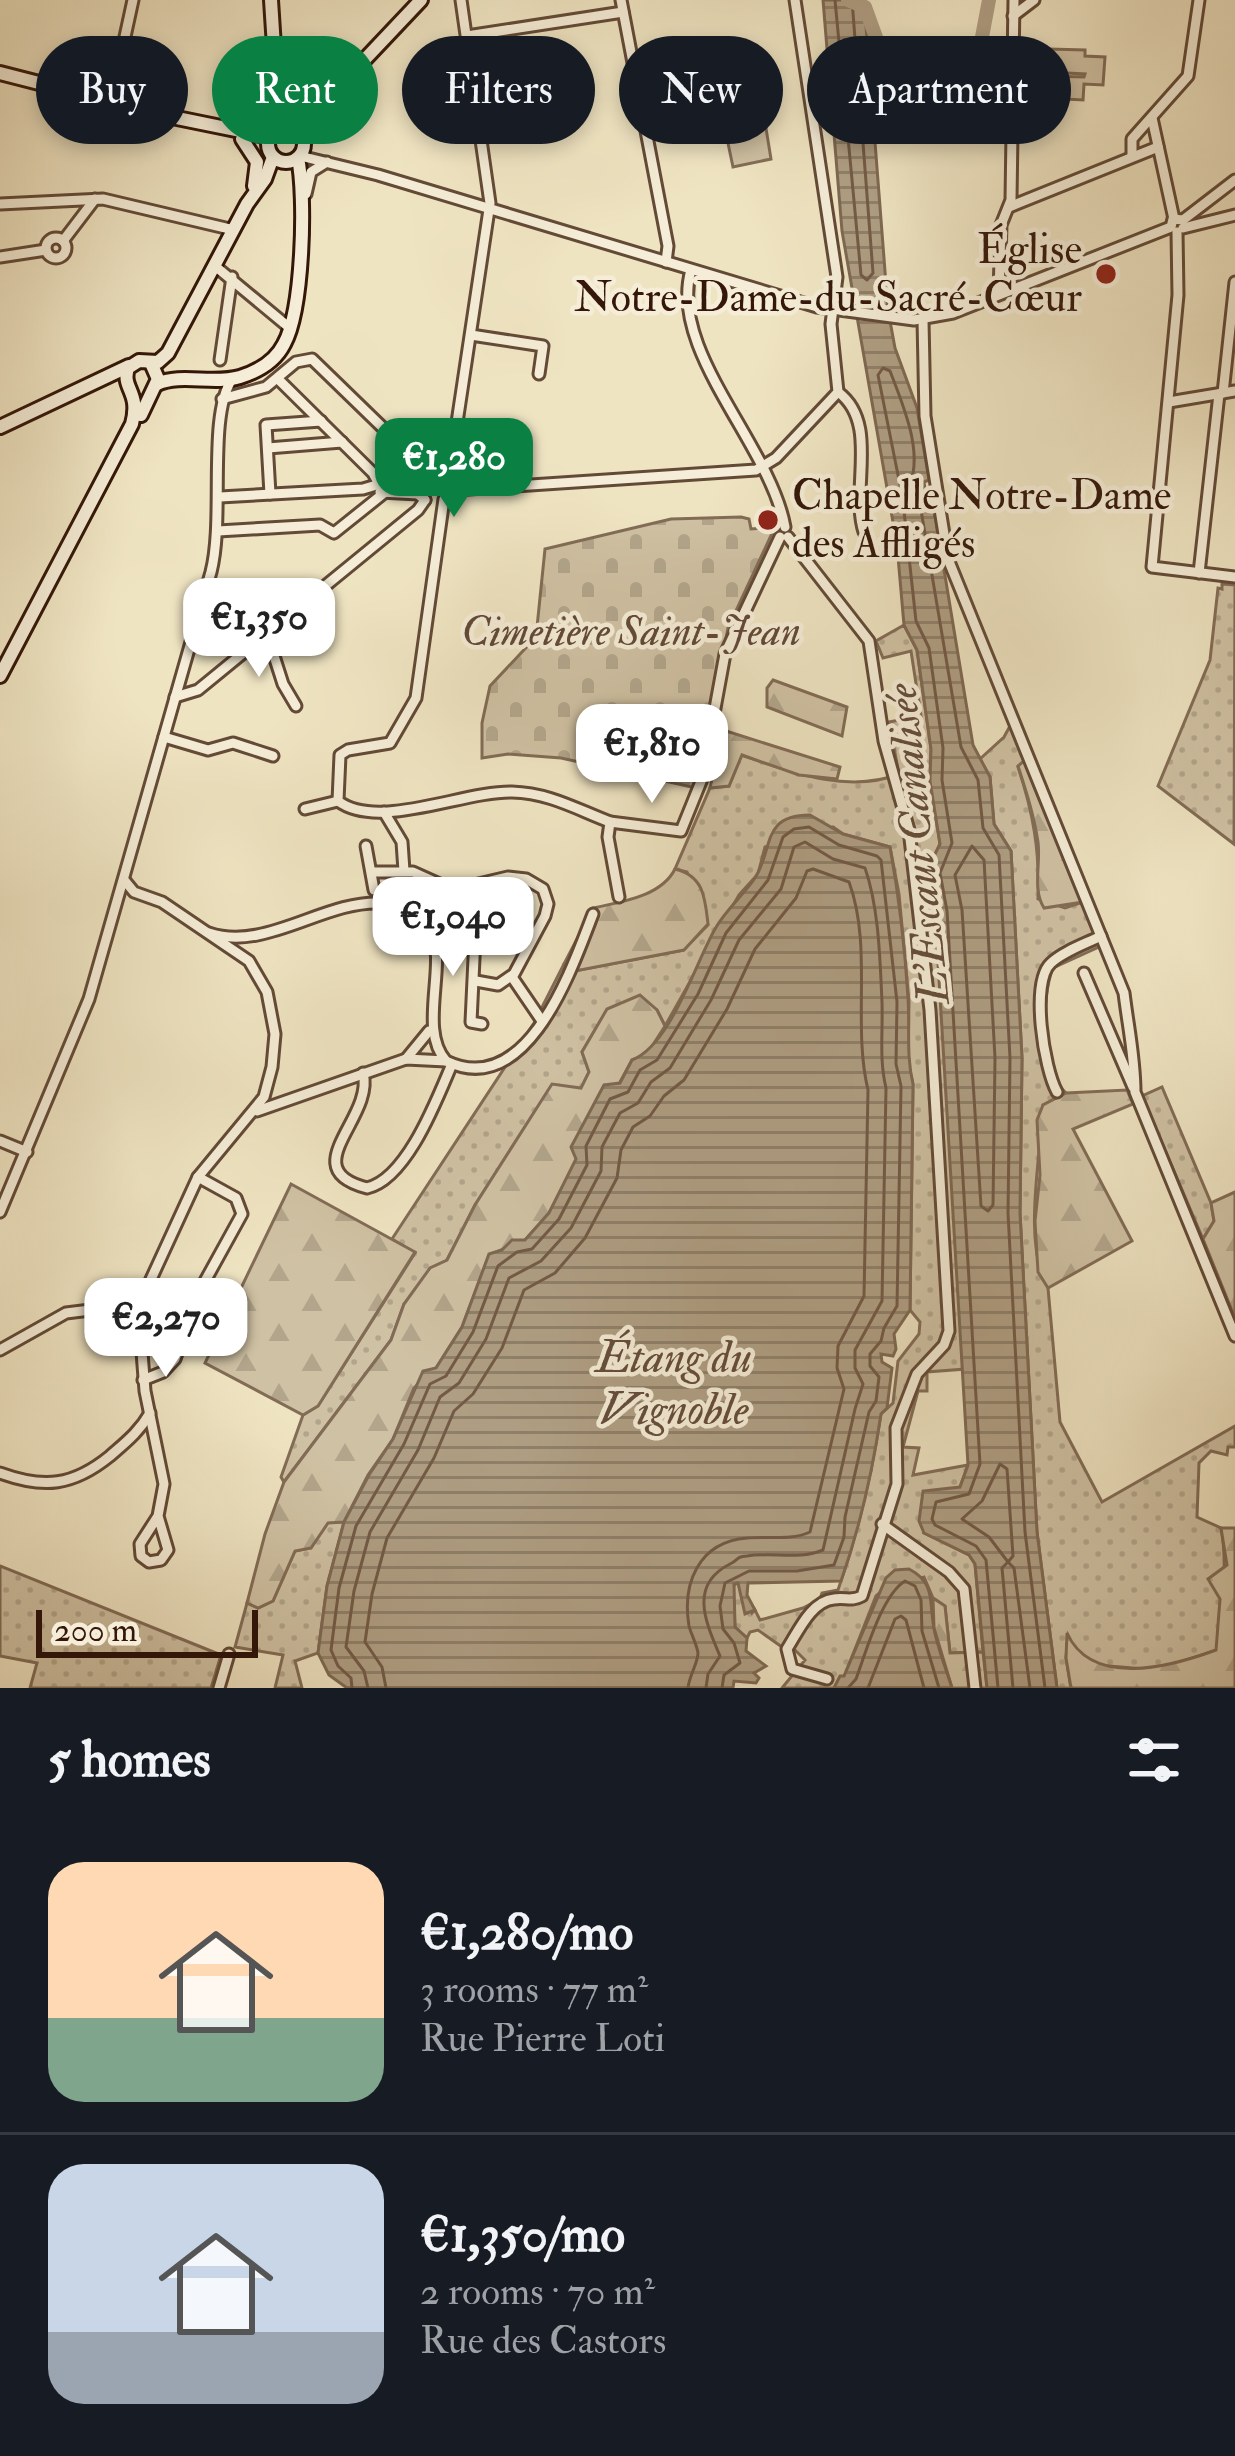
<!DOCTYPE html>
<meta charset="utf-8">
<style>
:root{--surface:#171b24;--page:#242831;--text:#f1f3f6;--muted:#9ea1a6;--line:#363941;--accent:#0b8043}
body{margin:0;font-family:"IM FELL Double Pica",serif;background:var(--page);color:var(--text);height:100vh;display:flex;flex-direction:column;font-size:45px;white-space:nowrap}
*{box-sizing:border-box;margin:0}
p{font-size:39px;color:var(--muted)}
.icon{flex:none;width:66px;height:66px;fill:none;stroke:currentColor;stroke-width:2;stroke-linecap:round;stroke-linejoin:round}
.map{position:relative;height:1688px;overflow:hidden}
.sheet{display:flex;flex-direction:column;background:var(--surface);flex:1}
.sheet>*{flex:none}
.top-card{position:absolute;left:36px;top:36px;width:1164px;height:108px;display:flex;gap:24px}
.scale{position:absolute;left:36px;bottom:30px;width:222px;box-sizing:border-box;padding-left:12px;border:6px solid #341709;border-top:0;font-size:33px;line-height:42px;white-space:nowrap;color:#341709;-webkit-text-stroke:9px #f5edd7;paint-order:stroke}
.price{position:absolute;translate:-50% -102px;padding:0 27px;border-radius:24px;background:#fff;color:#222;font-size:39px;line-height:78px;filter:drop-shadow(0 3px 6px #0008)}
.price::after{content:'';position:absolute;left:50%;top:72px;width:36px;height:27px;margin-left:-18px;background:inherit;clip-path:polygon(0 0,100% 0,50% 100%)}
.price.selected{background:var(--accent);color:#fff}
ul{padding:0;list-style:none}
li{display:flex;align-items:center;gap:36px;height:300px;padding:0 48px}
li+li{border-top:3px solid var(--line)}
li span{display:grid;place-items:center;flex:none;width:336px;height:240px;border-radius:36px;color:#555}
li>.icon{margin-inline-start:auto}
span .icon{width:144px;height:144px;fill:#fffc;stroke-width:1}
li b{font-size:51px}
h2{display:flex;justify-content:space-between;align-items:center;height:144px;padding:0 48px;font-size:51px}
.tag{padding:0 42px;border-radius:54px;background:var(--surface);box-shadow:0 6px 18px #0003;font-size:42px;line-height:108px}
.tag.selected{background:var(--accent);color:#fff}
.map>svg:first-child{display:block}
.grass{fill:url(#grass-dots);stroke:#826c56;stroke-width:3}
.forest{fill:url(#forest-firs);stroke:#826c56;stroke-width:3}
.cemetery{fill:url(#cemetery-stones);stroke:#826c56;stroke-width:3}
.pitch{fill:#cfc1a3;stroke:#826c56;stroke-width:3}
.water{fill:url(#water-rules);stroke:#7e6852;stroke-width:3}
.lines{fill:none;stroke-linecap:round;stroke-linejoin:round}
.shore{stroke:#725a46;stroke-width:3}
.river{stroke:#af9e83;stroke-width:14}
.street-casing{stroke:#634a37;stroke-width:15}
.secondary-casing{stroke:#341709;stroke-width:18}
.street{stroke:#f5edd7;stroke-width:9}
.secondary{stroke:#f5edd7;stroke-width:12}
.poi-dot{fill:#8f2418;stroke:#f5edd7;stroke-width:4.5}
.labels{text-anchor:middle;dominant-baseline:central;stroke-width:9;stroke-linejoin:round;paint-order:stroke}
.poi-label{font-size:42px;fill:#341709;stroke:#f5edd7;text-anchor:end}
.park-label{font-size:42px;font-style:italic;fill:#624a37;stroke:#f5edd7}
.water-label{font-size:45px;font-style:italic;fill:#654d3a;stroke:#f5edd7}
</style>
<div class="map">
<svg width="1235" height="1688" viewBox="0 0 1235 1688">
<defs>
<pattern id="grass-dots" width="8" height="8" patternUnits="userSpaceOnUse" patternTransform="scale(3)"><rect width="8" height="8" fill="#cfc1a3"/><path d="M2 2h.1M6 6h.1" fill="none" stroke="#b2a58b" stroke-width="1.8" stroke-linecap="round"/></pattern>
<pattern id="forest-firs" width="22" height="20" patternUnits="userSpaceOnUse" patternTransform="scale(3)"><rect width="22" height="20" fill="#cfc1a3"/><path d="M5 1l3.5 6h-7zM16 11l3.5 6h-7z" fill="#b2a58b"/></pattern>
<pattern id="cemetery-stones" width="16" height="16" patternUnits="userSpaceOnUse" patternTransform="scale(3)"><rect width="16" height="16" fill="#cfc1a3"/><path d="M2 7V4a2 2 0 0 1 4 0v3zM10 15v-3a2 2 0 0 1 4 0v3z" fill="#b2a58b"/></pattern>
<pattern id="water-rules" width="6" height="5" patternUnits="userSpaceOnUse" patternTransform="scale(3)"><rect width="6" height="5" fill="#af9e83"/><path d="M0 2.5h6" fill="none" stroke="#8f8069"/></pattern>
</defs>
<rect width="100%" height="100%" fill="#efe4c2"/>
<filter id="stains"><feTurbulence type="fractalNoise" baseFrequency=".00167" numOctaves="4"/><feColorMatrix values="0 0 0 0 .2 0 0 0 0 .09 0 0 0 0 .02 0 0 0 .5 -.17"/></filter>
<radialGradient id="worn" r=".72"><stop offset=".6" stop-color="#630" stop-opacity="0"/><stop offset="1" stop-color="#630" stop-opacity=".3"/></radialGradient>
<!-- grass -->
<g class="grass">
<polygon points="1222,584 1235,585 1234,844 1158,786 1210,660 1218,588 1222,589"/>
<path d="M904 625 917 650 931 749 930 781 940 844 927 871 935 912 965 1369 927 1372V1391H918L903 1447 919 1448 913 1475 968 1465 960 1487 924 1533 969 1555 975 1564 983 1652 950 1653 945 1606 933 1598 924 1577 884 1589 876 1596 844 1677H840L834 1688H782L805 1660 787 1642 782 1647 758 1630 750 1632 747 1638 735 1627 733 1586 738 1582 752 1613 755 1610 760 1620 803 1608 820 1599 822 1593 838 1590C858 1533 872 1473 881 1414L893 1403 898 1361 919 1334 920 1322 910 1310 913 1084 908 1062 909 1002 899 894 890 847 843 834 833 827 765 847 758 874 739 895 665 1026 657 1010H607L582 1052 589 1072 581 1089 552 1085 475 1205 447 1260 404 1304 391 1340 284 1482 281 1477 303 1415 318 1406 415 1253 392 1239 534 1023 564 964 575 971 683 950 708 925 687 872 675 869 710 788 729 786 741 755C791 772 848 794 899 774L889 722 921 716 911 651 883 658 876 641Z"/>
<path d="M1010 726 1025 760 1018 767C1033 812 1040 851 1038 899L1065 908 1083 902 1101 946 1053 968C1041 998 1039 1070 1066 1093L1043 1105C1041 1156 1022 1243 1048 1288L1060 1422 1102 1502 1235 1426V1447H1228L1227 1455 1211 1451 1199 1463 1197 1517 1221 1528C1229 1571 1220 1606 1217 1650L1156 1670 1097 1665 1076 1653 1068 1636 1066 1658 1071 1688H1057L1037 1532 1020 1213 1022 1058 1011 851 994 824 990 777 980 759 1004 737Z"/>
<polygon points="1162,1087 1211,1203 1214,1221 1203,1239 1142,1096"/>
<polygon points="328,1522 344,1522 327,1586 318,1653 295,1661 302,1688 275,1688 283,1655 235,1647 247,1603 258,1608 273,1601 295,1551 311,1548"/>
<polygon points="0,1566 221,1655 211,1688 30,1688 37,1663 0,1656"/>
</g>
<!-- forest -->
<g class="forest">
<polygon points="773,680 847,707 842,736 767,707 767,688"/>
<polygon points="723,730 840,767 837,779 799,775 742,755 729,786 710,788"/>
<path d="M1025 760 1083 902 1044 908C1032 889 1041 863 1038 842 1034 815 1026 791 1018 766Z"/>
<path d="M675 869C704 876 705 898 708 924L684 950 575 971 564 964 593 908C620 902 661 897 675 869Z"/>
<polygon points="640,995 657,1010 665,1026 647,1054 632,1060 549,1213 525,1240 489,1255 462,1327 436,1368 414,1388 393,1439 368,1475 344,1522 328,1523 311,1548 295,1551 273,1601 258,1608 247,1603 265,1534 284,1482 391,1340 404,1304 430,1268 447,1260 475,1205 552,1084 581,1088 589,1072 582,1052 607,1009"/>
<polygon points="1127,1090 1133,1104 1073,1129 1132,1241 1048,1288 1038,1272 1035,1221 1040,1175 1037,1120 1043,1105 1066,1093"/>
<polygon points="291,1184 415,1252 318,1406 303,1415 205,1363"/>
<polygon points="1235,1192 1235,1318 1203,1239 1214,1221 1211,1203"/>
<path d="M1221 1528H1235V1688H1071L1066 1658 1067 1633C1092 1688 1170 1667 1216 1650L1220 1599 1208 1579 1227 1565Z"/>
<polygon points="933,1598 945,1606 950,1653 983,1652 987,1688 952,1688 934,1628"/>
</g>
<!-- cemetery -->
<polygon class="cemetery" points="741,517 749,519 751,529 775,527 728,628 696,788 561,758 508,754 482,758 482,723 490,686 536,637 545,549 671,519"/>
<!-- pitch -->
<g class="pitch">
<polygon points="1048,49 1085,50 1085,56 1105,57 1103,85 1084,84 1083,100 1047,98 1048,76 1084,77 1085,74 1047,72"/>
<polygon points="764,116 771,159 733,167 724,124"/>
</g>
<!-- water -->
<g class="water">
<polygon points="823,0 864,0 888,310 895,348 917,408 929,480 924,482 926,497 932,497 973,745 990,777 994,824 1011,851 1022,1058 1020,1213 1037,1532 1057,1688 987,1688 975,1564 969,1555 924,1533 919,1521 923,1491 960,1487 968,1465 935,912 927,871 940,844 930,781 931,749 917,650 904,625 897,545 842,231"/>
<path d="M810 815 843 834 890 847C899 897 905 948 908 998 910 1028 906 1055 913 1084L910 1310 894 1334 896 1349 893 1356 881 1354 882 1362 892 1368 887 1408 881 1414C873 1468 859 1530 841 1581L748 1583 747 1595 755 1610 745 1614 738 1583 734 1584 735 1627 747 1638 746 1651 766 1666 754 1673 759 1678 756 1683 734 1681 733 1688H347L329 1675 318 1653 327 1586 344 1522 369 1475 393 1439 423 1371 436 1368 462 1327 489 1254 502 1250 512 1240H525L549 1213 576 1159 571 1147 604 1085 620 1083 632 1060C670 1046 695 964 715 929 726 909 743 896 755 878 774 848 761 815 810 815Z"/>
<path d="M909 1569C936 1583 929 1602 934 1629 938 1649 946 1669 952 1688H834L840 1676H844L886 1578 895 1570Z"/>
</g>
<g class="lines">
<!-- shore -->
<g class="shore">
<polyline points="835,0 861,275 867,280 873,273 852,0"/>
<path d="M883 368 890 371C903 405 926 457 907 490L900 485 878 375Z"/>
<polygon points="972,846 984,860 995,1058 993,1205 988,1211 981,1206 962,910 955,875"/>
<polygon points="1000,1464 1007,1469 1013,1556 1008,1562 989,1537 962,1519 982,1501"/>
<polyline points="352,1688 351,1678 338,1666 331,1650 339,1588 356,1526 404,1444 430,1384 446,1376 473,1332 498,1266 517,1252 532,1249 559,1219 587,1165 586,1146 610,1099 628,1092 640,1070 657,1060 698,994 726,933 768,880 783,837 794,829 809,827 839,845 877,856 881,860 897,1002 896,1064 901,1086 897,1306 884,1328 881,1341 870,1354 870,1366 879,1377 876,1401 869,1412 845,1517 844,1537 834,1565 797,1571 749,1571 725,1583 720,1606 723,1629 734,1643 740,1663 724,1675 722,1688"/>
<path d="M368 1688 364 1671 346 1647 354 1591 370 1532 418 1450 440 1397 459 1383 486 1339 509 1278 541 1261 571 1228 601 1171 602 1147 620 1113 638 1103 651 1082 670 1068 711 1000 739 940 781 889 794 847 805 842 833 859 865 868C879 908 880 960 882 1002 883 1032 879 1059 886 1088L882 1301 855 1350V1368L863 1384 855 1409 823 1550C800 1560 772 1552 747 1556 735 1557 740 1559 730 1564 688 1585 706 1623 720 1656L708 1674 706 1688"/>
<path d="M386 1688 382 1667 365 1642 372 1594 387 1538 434 1458 454 1411 473 1394 502 1348 524 1290 555 1273 585 1238 617 1178 621 1150 633 1127 650 1116 664 1096 684 1080 727 1009 755 949 796 898 807 871 813 869 849 882C873 947 852 1024 868 1090L864 1296 838 1346 837 1368 844 1389 810 1532C791 1541 769 1536 747 1538 698 1542 682 1584 689 1626 691 1634 697 1645 698 1653 698 1663 689 1676 688 1688"/>
<path d="M848 1688 856 1679C866 1652 882 1595 905 1581L915 1586 921 1600 922 1631 939 1688"/>
<polyline points="868,1688 895,1619 901,1616 906,1620 924,1688"/>
<polyline points="998,1688 986,1560 976,1546 935,1525 932,1519 936,1502 969,1494 980,1464 947,911 940,873 952,843 942,780 943,748 929,648 916,621 903,502 908,496 921,510 961,747 978,780 983,828 999,855 1010,1058 1008,1213 1025,1532 1045,1688"/>
<polyline points="1013,1688 1002,1568 1008,1562 1014,1568 1030,1688"/>
</g>
<!-- river -->
<polyline class="river" points="848,0 865,7 891,79 953,106 966,102 972,90 989,0"/>
<!-- street casing -->
<g class="street-casing">
<g id="street">
<polyline points="621,0 668,246 666,262"/>
<polyline points="1013,16 1034,0"/>
<polyline points="467,36 623,12"/>
<polyline points="111,101 133,0"/>
<polyline points="1152,118 1174,219"/>
<polyline points="300,156 378,175 817,307 914,320 953,313 1171,227 1173,219 1183,220 1235,180"/>
<polyline points="1132,156 1132,139 1188,76 1199,0"/>
<polyline points="306,194 311,172 327,162"/>
<polyline points="0,204 103,199 234,230"/>
<polyline points="1009,207 1158,147"/>
<polyline points="1183,228 1235,215"/>
<polyline points="1177,232 1178,295 1152,567 1235,577"/>
<circle cx="56" cy="248" r="10"/>
<polyline points="63,241 95,199"/>
<polyline points="0,257 46,250"/>
<polyline points="215,266 291,329"/>
<path d="M691 270C668 351 770 444 785 527"/>
<polyline points="999,294 1001,225 1011,200 1014,0"/>
<path d="M923 320 925 416 948 559 1124 993C1128 1026 1135 1058 1135 1092L1235 1336"/>
<polyline points="471,335 543,346 539,374"/>
<polyline points="220,360 232,277"/>
<path d="M838 392C880 423 850 489 864 532"/>
<polyline points="1223,393 1235,282"/>
<polyline points="222,399 266,387 296,362 312,359 416,460 430,479"/>
<polyline points="1169,402 1235,391"/>
<polyline points="268,448 342,442"/>
<polyline points="444,478 450,469 490,203 461,0"/>
<polyline points="455,490 756,470 776,458 838,392 831,324 837,277 795,0"/>
<polyline points="380,492 418,494"/>
<polyline points="270,494 266,425 321,421"/>
<polyline points="220,497 363,489 390,481 426,480"/>
<path d="M444 499 416 698 390 743 348 750 340 755 338 801C378 831 463 791 512 792 549 793 576 809 610 822L608 837 619 897"/>
<polyline points="425,500 418,494 420,482 438,478 450,480"/>
<polyline points="218,531 320,525 334,533 384,493 373,473 278,379"/>
<path d="M788 537 869 641 884 741 909 830 930 1010 949 1331 944 1345 917 1374 896 1428 897 1484 862 1596C851 1602 846 1597 834 1599 811 1601 798 1632 787 1649L792 1669 827 1679"/>
<polyline points="1199,573 1219,394"/>
<polyline points="267,634 283,684 296,706"/>
<polyline points="175,697 198,690 418,510 425,500"/>
<polyline points="164,737 208,750 233,743 273,756"/>
<polyline points="305,809 338,801"/>
<polyline points="384,812 402,842 404,871"/>
<polyline points="610,822 681,831 702,779 725,654 780,537"/>
<polyline points="366,846 374,890"/>
<polyline points="373,872 413,872 453,890 508,877 526,879 543,889 548,904 545,916 514,974 498,985 476,981"/>
<polyline points="125,881 134,892 162,902 249,961 267,992 275,1034 272,1067 264,1097 198,1177 141,1301"/>
<polyline points="456,890 475,937 471,1022 482,1024"/>
<polyline points="422,920 448,889"/>
<path d="M209 933C266 952 324 900 381 903 482 909 406 1016 446 1061 527 1100 571 971 593 914"/>
<polyline points="1084,973 1133,1087"/>
<polyline points="512,977 542,1021"/>
<polyline points="406,1059 429,1031"/>
<path d="M363 1073C375 1118 293 1169 367 1188 407 1179 437 1099 452 1064"/>
<path d="M1057 1092C1044 1069 1030 982 1051 963 1064 951 1085 944 1101 936"/>
<polyline points="257,1111 406,1059 446,1061"/>
<polyline points="0,1141 27,1152"/>
<path d="M0 1212 89 999 211 572C225 518 207 417 232 379"/>
<polyline points="139,1313 145,1391 164,1484 158,1516 140,1544 141,1556 149,1562 161,1560 168,1550 158,1516"/>
<polyline points="0,1350 66,1313 131,1305"/>
<polyline points="143,1380 163,1372 175,1359 199,1292 242,1214 236,1198 198,1177"/>
<path d="M0 1473C44 1489 73 1486 110 1456 126 1442 139 1432 150 1413"/>
<polyline points="882,1524 949,1572 964,1589 975,1688"/>
<polyline points="219,1688 229,1654"/>
</g>
</g>
<!-- secondary casing -->
<g class="secondary-casing">
<g id="secondary">
<polyline points="271,0 276,78 287,126"/>
<polyline points="0,73 172,117 270,137"/>
<circle cx="286" cy="144" r="18"/>
<polyline points="245,133 265,125 275,109"/>
<polyline points="304,138 335,91 421,0"/>
<polyline points="242,139 257,162 254,186"/>
<path d="M157 384C181 373 213 385 240 377 259 371 275 362 284 344 303 310 306 197 298 158"/>
<polyline points="141,415 158,379 151,363"/>
<polyline points="0,427 129,366"/>
<path d="M0 676 132 424C141 391 121 389 128 368L139 361 158 362 168 353 247 204 265 179 273 157"/>
</g>
</g>
<!-- street -->
<use href="#street" class="street"/>
<!-- secondary -->
<use href="#secondary" class="secondary"/>
</g>
<!-- markers -->
<g class="poi-dot">
<circle cx="1106" cy="274" r="12"/>
<circle cx="768" cy="520" r="12"/>
</g>
<g class="labels">
<!-- poi labels -->
<g class="poi-label">
<text x="1082" y="250">Église<tspan x="1082" dy="48">Notre-Dame-du-Sacré-Cœur</tspan></text>
<text x="792" y="496" text-anchor="start">Chapelle Notre-Dame<tspan x="792" dy="48">des Affligés</tspan></text>
</g>
<!-- park labels -->
<g class="park-label">
<text x="631" y="632">Cimetière Saint-Jean</text>
</g>
<!-- water labels -->
<g class="water-label">
<text transform="translate(918 844) rotate(-96)">L'Escaut Canalisée</text>
<text x="674" y="1358">Étang du<tspan x="674" dy="52">Vignoble</tspan></text>
</g>
</g>
<rect width="100%" height="100%" filter="url(#stains)"/>
<rect width="100%" height="100%" fill="url(#worn)"/>
</svg>
<div class="scale">200 m</div>
<b class="price selected" style="left:454px;top:520px">€1,280</b>
<b class="price" style="left:259px;top:680px">€1,350</b>
<b class="price" style="left:652px;top:806px">€1,810</b>
<b class="price" style="left:453px;top:979px">€1,040</b>
<b class="price" style="left:166px;top:1380px">€2,270</b>
<div class="top-card">
<a class="tag">Buy</a>
<a class="tag selected">Rent</a>
<a class="tag">Filters</a>
<a class="tag">New</a>
<a class="tag">Apartment</a>
</div>
</div>
<section class="sheet">
<h2>5 homes<svg class="icon" aria-label="filters" viewBox="0 0 24 24"><path d="M4 7h16M4 17h16"/><circle cx="9" cy="7" r="2"/><circle cx="15" cy="17" r="2"/></svg></h2>
<ul>
<li><span style="background:linear-gradient(#ffd9b3 65%,#7fa58c 0)"><svg class="icon" aria-label="home" viewBox="0 0 24 24"><path d="M3 11l9-7 9 7M6 9v11h12V9"/></svg></span><div><b>€1,280/mo</b><p>3 rooms · 77 m²</p><p>Rue Pierre Loti</p></div></li>
<li><span style="background:linear-gradient(#c9d6e8 70%,#9aa5b1 0)"><svg class="icon" aria-label="home" viewBox="0 0 24 24"><path d="M3 11l9-7 9 7M6 9v11h12V9"/></svg></span><div><b>€1,350/mo</b><p>2 rooms · 70 m²</p><p>Rue des Castors</p></div></li>
</ul>
</section>
